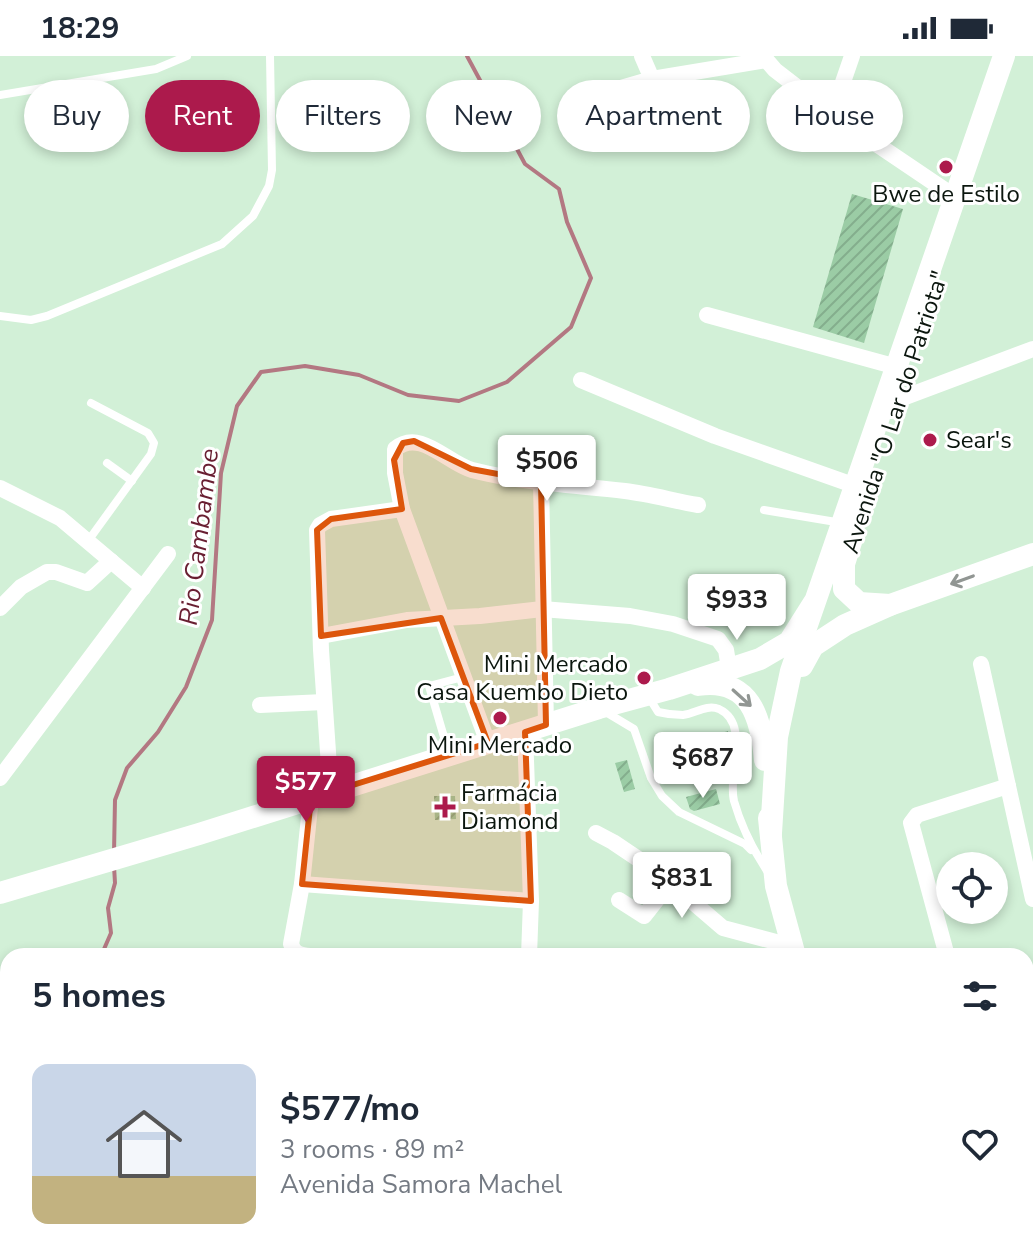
<!DOCTYPE html>
<meta charset="utf-8">
<style>
:root{--surface:#fff;--page:#f2f2f3;--text:#1f2937;--muted:#747a83;--accent:#ac1a4c}
body{margin:0;font-family:"Nunito Sans",sans-serif;background:var(--page);color:var(--text);height:100vh;display:flex;flex-direction:column;font-size:30px;white-space:nowrap}
*{box-sizing:border-box;margin:0}
p{font-size:26px;color:var(--muted)}
.icon{flex:none;width:44px;height:44px;fill:none;stroke:currentColor;stroke-width:2;stroke-linecap:round;stroke-linejoin:round}
.map{position:relative;flex:1;overflow:hidden}
.details{position:absolute;left:0px;top:892px;width:1034px;height:312px;display:flex;flex-direction:column;background:var(--surface);border-radius:24px 24px 0 0;box-shadow:0 4px 12px #0003}
.details>*{flex:none}
.top-card{position:absolute;left:24px;top:24px;width:986px;height:72px;display:flex;gap:16px}
.buttons{position:absolute;left:936px;top:796px;display:grid;gap:16px}
.buttons a{display:grid;place-items:center;width:72px;height:72px;border-radius:50%;background:var(--surface);box-shadow:0 4px 12px #0003;font-size:40px}
.price{position:absolute;translate:-50% -68px;padding:0 18px;border-radius:8px;background:#fff;color:#222;font-size:26px;line-height:52px;filter:drop-shadow(0 2px 4px #0008)}
.price::after{content:'';position:absolute;left:50%;top:48px;width:24px;height:18px;margin-left:-12px;background:inherit;clip-path:polygon(0 0,100% 0,50% 100%)}
.price.current{background:var(--accent);color:#fff}
ul{padding:0;list-style:none}
li{display:flex;align-items:center;gap:24px;height:200px;padding:0 32px}
li span{display:grid;place-items:center;flex:none;width:224px;height:160px;border-radius:16px;color:#555}
li>.icon{margin-inline-start:auto}
span .icon{width:96px;height:96px;fill:#fffc;stroke-width:1}
li b{font-size:34px}
h2{display:flex;justify-content:space-between;align-items:center;height:96px;padding:0 32px;font-size:34px}
.chip{padding:0 28px;border-radius:36px;background:var(--surface);box-shadow:0 4px 12px #0003;font-size:28px;line-height:72px}
.chip.current{background:var(--accent);color:#fff}
.status{display:flex;justify-content:space-between;align-items:center;height:56px;padding:0 40px;background:var(--surface);direction:ltr}
.status svg{height:22px;fill:currentColor}
.map>svg:first-child{display:block}
.lines{fill:none;stroke-linecap:round;stroke-linejoin:round}
.stream{stroke:#b37882;stroke-width:4}
.building{fill:url(#building-hatch)}
.lane{stroke:#fff;stroke-width:8}
.street{stroke:#fff;stroke-width:16}
.secondary{stroke:#fff;stroke-width:22}
.oneway{stroke:#919693}
.marked{fill:#dd560c;fill-opacity:0.2;stroke:#dd560c;stroke-width:6;stroke-linejoin:round}
.poi-dot{fill:#ac1a4c;stroke:#fff;stroke-width:3}
.labels{text-anchor:middle;dominant-baseline:central;stroke-width:6;stroke-linejoin:round;paint-order:stroke}
.poi-label{font-size:24px;fill:#0b160e;stroke:#fff}
.street-label{font-size:24px;fill:#0b160e;stroke:#fff}
.water-label{font-size:26px;font-style:italic;fill:#691f32;stroke:#fff}
</style>
<div class="status"><b>18:29</b><svg viewBox="0 0 49 12"><path d="M0 12V9h3v3zM5 12V6h3v6zM10 12V3h3v9zM15 12V0h3v12zM26 1h20v11H26zM47 4h2v5h-2z"/></svg></div>
<div class="map">
<svg width="1033" height="1204" viewBox="0 0 1033 1204">
<defs>
<pattern id="building-hatch" width="6" height="6" patternUnits="userSpaceOnUse" patternTransform="scale(2)"><rect width="6" height="6" fill="#9bcca5"/><path d="M-1 1l2-2M0 6l6-6M5 7l2-2" fill="none" stroke="#84ae8d"/></pattern>
</defs>
<rect width="100%" height="100%" fill="#d2f0d7"/>
<g class="lines">
<!-- stream -->
<g class="stream">
<polyline points="114,797 115,744 127,712 158,676 186,631 212,564 221,417 237,350 261,316 305,310 359,319 408,339 459,345 507,326 571,271 591,222 567,166 559,133 525,108 467,0"/>
<polyline points="101,900 111,877 108,852 115,827 114,810"/>
<polyline points="0,926 8,936"/>
<polyline points="0,987 8,976"/>
<polyline points="0,1085 8,1073"/>
</g>
</g>
<!-- building -->
<g class="building">
<polygon points="852,138 903,153 864,287 813,271"/>
<polygon points="728,675 729,692 677,707 672,691"/>
<polygon points="627,704 635,733 624,736 615,707"/>
<polygon points="716,733 720,748 694,755 690,753 686,741"/>
<polygon points="434,740 455,740 456,763 435,764"/>
</g>
<g class="lines">
<!-- lane -->
<g class="lane">
<polyline points="0,39 156,13 187,0"/>
<polyline points="0,260 31,264 47,260 222,188 253,160 269,130 272,114 270,0"/>
<polyline points="107,407 132,425"/>
<polyline points="764,454 842,467"/>
<polyline points="88,485 151,398 154,387 148,377 91,347"/>
<path d="M648 640 658 656C666 658 675 659 683 659 695 658 706 648 719 653 751 668 727 717 734 745 741 770 755 797 769 818"/>
<polyline points="604,655 634,673 651,722 662,740 679,756 745,788 751,794"/>
<polyline points="449,698 429,630 463,621"/>
<polyline points="539,1204 553,1199"/>
</g>
<!-- street -->
<g class="street">
<polyline points="642,0 652,23"/>
<polyline points="763,0 775,14 832,58 955,141"/>
<polyline points="597,39 652,23 766,4"/>
<polyline points="832,58 852,0"/>
<polyline points="707,259 897,311"/>
<polyline points="581,324 715,380 856,430"/>
<polyline points="900,343 1033,293"/>
<polyline points="541,426 546,669"/>
<polyline points="0,432 60,462 143,532"/>
<polyline points="0,552 21,531 47,516 56,516 87,527 111,505"/>
<polyline points="321,580 407,564 480,560 542,553 630,560 673,568 718,583 726,594 729,612"/>
<polyline points="981,608 1033,843"/>
<polyline points="260,649 324,646"/>
<polyline points="525,676 531,845 529,900"/>
<path d="M488 687 402 453 395 417V393C420 372 447 407 472 414 522 427 574 429 625 435 650 438 674 445 698 449"/>
<polyline points="0,722 168,498"/>
<polyline points="330,725 321,594 317,474 320,469 331,463 402,453"/>
<polyline points="596,777 613,786 659,817 723,872 791,890"/>
<polyline points="302,828 531,845"/>
<polyline points="619,844 644,860 670,827"/>
<path d="M310 900C300 899 294 898 291 888L302 828 311 742"/>
<polyline points="947,900 911,767 917,759 1008,730"/>
<polyline points="1026,960 1033,978"/>
<polyline points="233,1196 234,1204"/>
<polyline points="552,1196 556,1204"/>
<polyline points="793,1196 796,1204"/>
<polyline points="820,1204 828,1201"/>
</g>
<!-- secondary -->
<g class="secondary">
<polyline points="852,483 844,508 844,533 859,547 890,549"/>
<polyline points="802,610 813,590 845,569 890,549 1033,498"/>
<path d="M698 629C750 621 761 661 765 704"/>
<polyline points="769,762 776,830 795,900"/>
<polyline points="771,777 777,681 791,615 1004,0"/>
<polyline points="0,837 199,778 599,652 669,633 760,603 789,586 813,548"/>
<polyline points="1026,950 1033,948"/>
<polyline points="904,1196 907,1204"/>
</g>
</g>
<!-- one-way arrows -->
<defs><path id="oneway-shaft" d="M-6 0H5M1.5-3L5.5 0L1.5 3" fill="none" stroke-width="1.6" stroke-linecap="round" stroke-linejoin="round" transform="scale(2)"/></defs>
<g class="oneway">
<use href="#oneway-shaft" transform="translate(962 524) rotate(160)"/>
<use href="#oneway-shaft" transform="translate(742 642) rotate(42)"/>
</g>
<!-- marked area -->
<path class="marked" d="M414 385 471 413 541 426 546 669 525 676 531 845 302 828 311 742 488 687 441 562 321 580 317 474 331 463 402 453 394 404 403 387Z"/>
<!-- markers -->
<g class="poi-dot">
<circle cx="946" cy="111" r="8"/>
<circle cx="930" cy="384" r="8"/>
<circle cx="644" cy="622" r="8"/>
<circle cx="500" cy="662" r="8"/>
<path d="M441 739h8v8h8v8h-8v8h-8v-8h-8v-8h8z"/>
</g>
<g class="labels">
<!-- poi labels -->
<g class="poi-label">
<text x="946" y="138">Bwe de Estilo</text>
<text x="946" y="384" text-anchor="start">Sear's</text>
<text x="628" y="608" text-anchor="end">Mini Mercado<tspan x="628" dy="28">Casa Kuembo Dieto</tspan></text>
<text x="500" y="689">Mini Mercado</text>
<text x="461" y="737" text-anchor="start">Farmácia<tspan x="461" dy="28">Diamond</tspan></text>
</g>
<!-- street labels -->
<g class="street-label">
<text transform="translate(895 356) rotate(-72)">Avenida "O Lar do Patriota"</text>
</g>
<!-- water labels -->
<g class="water-label">
<text transform="translate(199 481) rotate(-83)">Rio Cambambe</text>
</g>
</g>
</svg>
<div class="buttons">
<a><svg class="icon" aria-label="locate" viewBox="0 0 24 24"><circle cx="12" cy="12" r="6"/><path d="M12 2v4M12 18v4M2 12h4M18 12h4"/></svg></a>
</div>
<b class="price" style="left:547px;top:447px">$506</b>
<b class="price" style="left:737px;top:586px">$933</b>
<b class="price" style="left:703px;top:744px">$687</b>
<b class="price current" style="left:306px;top:768px">$577</b>
<b class="price" style="left:682px;top:864px">$831</b>
<div class="top-card">
<a class="chip">Buy</a>
<a class="chip current">Rent</a>
<a class="chip">Filters</a>
<a class="chip">New</a>
<a class="chip">Apartment</a>
<a class="chip">House</a>
</div>
<section class="details">
<h2>5 homes<svg class="icon" aria-label="filters" viewBox="0 0 24 24"><path d="M4 7h16M4 17h16"/><circle cx="9" cy="7" r="2"/><circle cx="15" cy="17" r="2"/></svg></h2>
<ul>
<li><span style="background:linear-gradient(#c9d6e8 70%,#c2b280 0)"><svg class="icon" aria-label="home" viewBox="0 0 24 24"><path d="M3 11l9-7 9 7M6 9v11h12V9"/></svg></span><div><b>$577/mo</b><p>3 rooms · 89 m²</p><p>Avenida Samora Machel</p></div><svg class="icon" aria-label="heart" viewBox="0 0 24 24"><path d="M12 20l-8-8c-3-5 5-10 8-4 3-6 11-1 8 4z"/></svg></li>
</ul>
</section>
</div>
